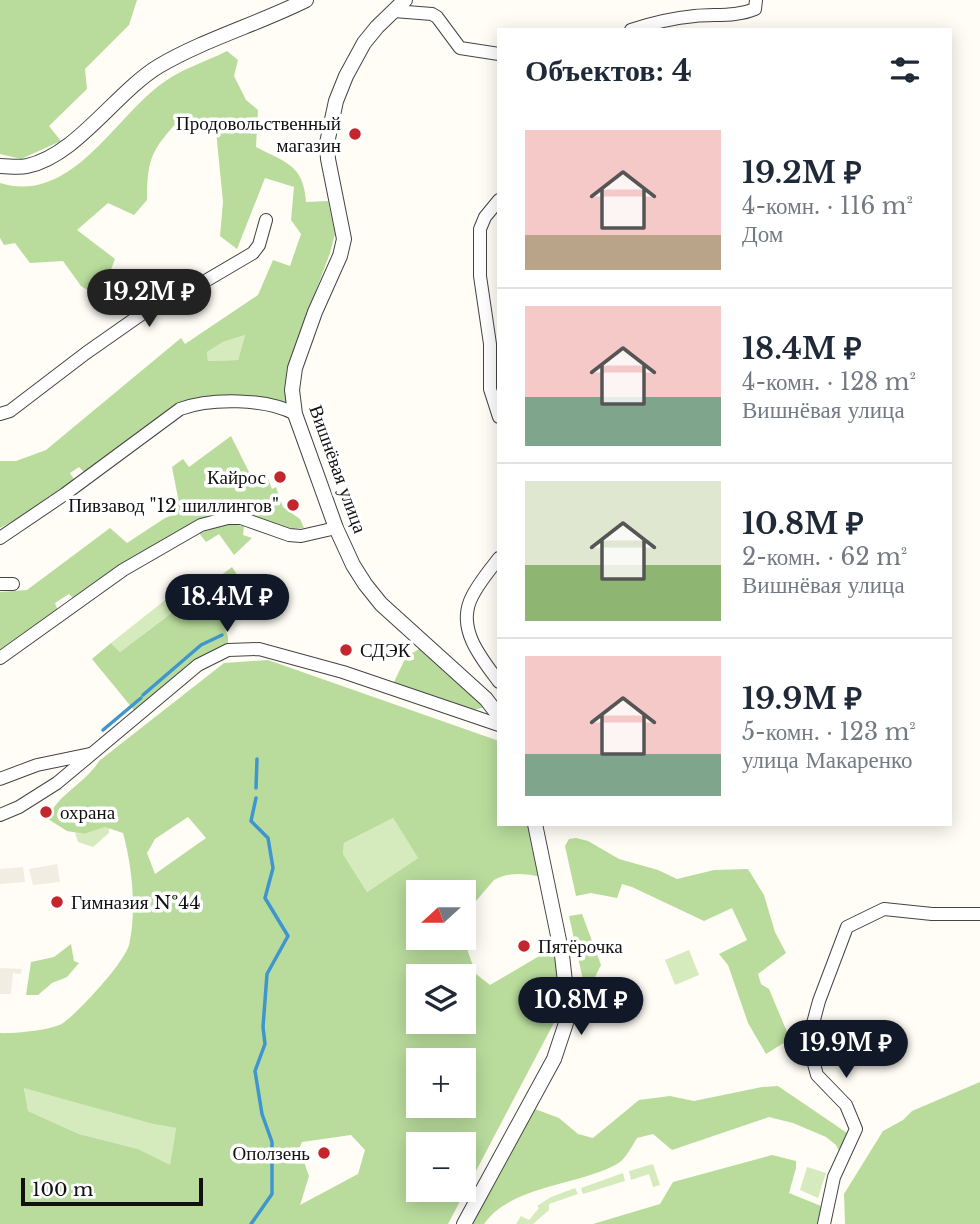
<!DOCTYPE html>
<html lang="ru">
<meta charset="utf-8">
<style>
:root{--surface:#fff;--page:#f6f6f7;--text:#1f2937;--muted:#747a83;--line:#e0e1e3;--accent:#111827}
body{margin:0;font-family:"Libre Baskerville",serif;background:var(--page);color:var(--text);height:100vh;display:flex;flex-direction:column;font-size:26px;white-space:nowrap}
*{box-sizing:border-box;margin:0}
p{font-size:23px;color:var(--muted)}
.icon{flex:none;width:38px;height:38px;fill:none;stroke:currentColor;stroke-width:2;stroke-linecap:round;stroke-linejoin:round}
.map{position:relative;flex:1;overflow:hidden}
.panel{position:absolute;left:497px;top:28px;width:455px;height:798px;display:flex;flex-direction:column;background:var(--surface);border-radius:0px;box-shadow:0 4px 18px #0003}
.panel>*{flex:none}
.needle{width:46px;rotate:249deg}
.fabs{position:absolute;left:406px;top:880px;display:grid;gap:14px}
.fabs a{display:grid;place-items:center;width:70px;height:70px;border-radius:0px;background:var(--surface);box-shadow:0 4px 18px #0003;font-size:35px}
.scale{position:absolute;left:21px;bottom:18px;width:182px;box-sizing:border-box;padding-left:7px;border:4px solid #111;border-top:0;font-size:19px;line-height:24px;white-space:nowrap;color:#111;-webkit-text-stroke:5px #fff;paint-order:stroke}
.price{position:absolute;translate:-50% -60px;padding:0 16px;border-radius:24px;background:var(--accent);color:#fff;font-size:23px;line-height:46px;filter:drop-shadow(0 2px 4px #0008)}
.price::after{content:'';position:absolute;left:50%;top:42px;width:21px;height:16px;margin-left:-10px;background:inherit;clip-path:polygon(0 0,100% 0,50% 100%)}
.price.active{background:#222;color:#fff}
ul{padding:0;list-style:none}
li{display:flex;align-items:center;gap:21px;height:175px;padding:0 28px}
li+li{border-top:2px solid var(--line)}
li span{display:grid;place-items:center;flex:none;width:196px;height:140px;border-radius:0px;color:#555}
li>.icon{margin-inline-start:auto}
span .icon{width:84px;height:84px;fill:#fffc;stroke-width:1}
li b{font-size:30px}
h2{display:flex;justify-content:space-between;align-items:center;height:84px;padding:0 28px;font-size:30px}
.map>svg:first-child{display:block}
.green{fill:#d5ebbd}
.forest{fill:#b9dc9c;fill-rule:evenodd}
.plaza{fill:#f1ede2}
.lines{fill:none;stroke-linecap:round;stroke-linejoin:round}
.stream{stroke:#3f96cf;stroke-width:3.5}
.minor-casing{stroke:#444;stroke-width:14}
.tertiary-casing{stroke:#444;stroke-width:16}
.minor{stroke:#fff;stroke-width:12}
.tertiary{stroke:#fff;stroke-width:14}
.poi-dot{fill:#c4262e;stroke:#fff;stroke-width:2.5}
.labels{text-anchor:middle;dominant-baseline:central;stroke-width:7;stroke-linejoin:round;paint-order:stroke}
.poi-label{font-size:19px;fill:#111;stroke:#fff;text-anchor:end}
.street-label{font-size:19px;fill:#111;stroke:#fff}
</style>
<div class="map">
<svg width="980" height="1224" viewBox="0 0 980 1224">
<rect width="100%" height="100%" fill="#fffdf5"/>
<!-- green -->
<g class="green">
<polygon points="245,335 238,360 208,361 207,352 223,342"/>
<polygon points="179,589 188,600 120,652 111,643"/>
<polygon points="393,818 418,858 367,892 343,854 344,843"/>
<polygon points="105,827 109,828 109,833 93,847 78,842 75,833 84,834"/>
<polygon points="689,950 699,975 675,985 665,960"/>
<polygon points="24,1087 153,1124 176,1128 170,1166 138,1149 79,1134 28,1111"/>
<polygon points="653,1164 660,1185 653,1187 649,1174 631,1180 629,1171"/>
<polygon points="807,1167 826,1173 818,1198 800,1190"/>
<polygon points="623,1173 625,1181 583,1194 581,1188"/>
<polygon points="575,1188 578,1194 549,1204 549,1210 533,1224 516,1224 521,1216 529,1220 539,1208 537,1206 551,1197"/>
</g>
<!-- forest -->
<g class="forest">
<polygon points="0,0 137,0 129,25 85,69 87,89 49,126 61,141 21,159 0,154"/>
<path d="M227 51 238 60 234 76 246 100 258 110 256 147C285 162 304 165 306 202L328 201 335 234 330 253 289 363 287 385 291 409C261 402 227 391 196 398 167 405 112 454 86 474L79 467 70 473 75 481 19 518 0 528V461H16L46 450 181 338 185 344 258 295 273 260 290 266 301 234 291 220 294 187 265 178 237 249 220 236 223 202 216 131 180 119C152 150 147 157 147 200L134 215 108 203 77 230 115 259 100 298 81 286 63 261 30 263 15 243 4 245 0 238V183C72 205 114 117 164 82 182 69 207 61 227 51ZM245 335 238 360 208 361 207 352 223 342Z"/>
<polygon points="231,436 250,474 266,473 272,489 276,487 283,507 300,519 304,528 289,529 228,513 75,600 69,594 55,603 58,611 0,654 0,592 27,590 110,528 127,543 165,518 177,513 178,498 172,467 183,459 189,467"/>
<polygon points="229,524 244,526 243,535 252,538 234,555 219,534 206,542 199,533"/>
<polygon points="232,567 242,582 241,592 221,594 224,625 228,637 228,649 138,715 92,659 111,643 120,652"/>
<polygon points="422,647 487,707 472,710 393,684 406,657"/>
<path d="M268 660 499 741V824H528L532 848 541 877C524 873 509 872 494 880L464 915V892H418V938H463L476 974 490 985 546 952 552 953 556 962 558 1015 448 1224H0V1033C13 1034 53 1030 63 1023 79 1012 124 963 129 945 137 910 132 866 123 833L105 827 84 834 67 831 48 819C56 795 86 783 99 761L224 663ZM188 817 206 838 155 874 147 853 155 839ZM393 818 418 858 367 892 343 854 344 843ZM418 976H464V1022H418ZM418 1060H464V1106H418ZM24 1088 153 1124 176 1128 170 1165 138 1149 79 1134 28 1111ZM351 1135 365 1150 358 1174 300 1205 309 1176 304 1162 294 1160 302 1142ZM418 1144H464V1190H418Z"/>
<polygon points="576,838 588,841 619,859 658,870 677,879 714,870 748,869 764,895 775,932 786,953 758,974 761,984 769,989 790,1039 766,1054 748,1023 728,965 719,954 747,940 732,908 704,921 632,887 622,884 617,898 591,893 576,896 565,846 569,839"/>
<polygon points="582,914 601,965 592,983 583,980 569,916"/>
<polygon points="71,944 74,961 79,963 67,977 52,983 38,995 26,995 31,962 54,957"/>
<polygon points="980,1082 980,1224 845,1224 844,1194 883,1131 903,1120 912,1111"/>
<path d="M778 1086 847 1133 841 1155 836 1145 826 1137 793 1123 769 1117 672 1150 653 1134 637 1138C632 1146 625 1160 617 1164 578 1186 511 1185 484 1224H470L535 1109 559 1118 578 1134 593 1138 639 1100 670 1096 694 1101 762 1087Z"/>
<polygon points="772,1155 796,1161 796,1168 789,1193 821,1206 817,1224 593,1224 660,1204 673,1182"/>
</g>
<!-- plaza -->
<g class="plaza">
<polygon points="57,864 60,882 33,885 29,869"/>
<polygon points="23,867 25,882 0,884 0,869"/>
<polygon points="0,968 22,969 21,974 13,973 11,994 0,994"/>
</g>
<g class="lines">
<!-- stream -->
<g class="stream">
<polyline points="143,695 201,645 222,635"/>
<polyline points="103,730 141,698"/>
<polyline points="256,788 257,759"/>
<polyline points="251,1224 272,1194 272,1142 262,1114 255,1071 265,1044 263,1027 267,974 288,936 265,898 273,868 268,838 251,821 256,798"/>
</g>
<!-- minor casing -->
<g class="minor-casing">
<g id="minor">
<polyline points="394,11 432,14 437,17 460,48 499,54"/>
<path d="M631 30C652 23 673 18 695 16 716 14 736 17 755 9L756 0"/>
<polyline points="499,200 485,217 480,229 480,276 490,344 490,389 499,417"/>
<polyline points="0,414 10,411 86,353 146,311 168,303 253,253 259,245 266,220"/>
<path d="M0 538 65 494 180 409C210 398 267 398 295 414"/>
<path d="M499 558C489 571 476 586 470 601 458 631 482 659 499 682"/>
<polyline points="0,584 13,584"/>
<polyline points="0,658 123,570 201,525 228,518 241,518 289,535 301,536 336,528"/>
<polyline points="0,779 37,765 90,754"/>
<polyline points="0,815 19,807 57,783 198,665 228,650 259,649 343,672 499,725"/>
<polyline points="824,1224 834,1177 856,1129 846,1105 817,1075 808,1042 819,1001 847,927 884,909 932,914 980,914"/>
</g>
</g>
<!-- tertiary casing -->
<g class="tertiary-casing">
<g id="tertiary">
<polyline points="405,0 377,27 364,43 346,76 336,101 327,143 328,159 344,239 340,256 315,312 295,368 292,390 295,414 336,528 353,565 365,584 381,604 486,699 499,716"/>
<path d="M0 166C9 166 18 168 27 166 76 156 116 92 159 66 205 39 258 24 306 0"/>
<polyline points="464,1224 554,1059 566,1023 566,991 562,955 535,824"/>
</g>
</g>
<!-- minor -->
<use href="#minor" class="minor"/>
<!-- tertiary -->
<use href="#tertiary" class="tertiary"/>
</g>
<!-- markers -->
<g class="poi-dot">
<circle cx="355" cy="134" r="7"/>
<circle cx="280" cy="477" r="7"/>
<circle cx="293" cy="505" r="7"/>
<circle cx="346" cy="650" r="7"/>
<circle cx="46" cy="812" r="7"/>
<circle cx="57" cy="902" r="7"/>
<circle cx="524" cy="946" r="7"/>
<circle cx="324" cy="1153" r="7"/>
</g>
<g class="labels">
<!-- poi labels -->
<g class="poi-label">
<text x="341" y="123">Продовольственный<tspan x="341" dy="22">магазин</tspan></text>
<text x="266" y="477">Кайрос</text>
<text x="279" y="505">Пивзавод "12 шиллингов"</text>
<text x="360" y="650" text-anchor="start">СДЭК</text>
<text x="60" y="812" text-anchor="start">охрана</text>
<text x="71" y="902" text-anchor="start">Гимназия №44</text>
<text x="538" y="946" text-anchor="start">Пятёрочка</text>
<text x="310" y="1153">Оползень</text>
</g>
<!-- street labels -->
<g class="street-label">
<text transform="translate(338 469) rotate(70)">Вишнёвая улица</text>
</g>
</g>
</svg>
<div class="fabs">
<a><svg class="needle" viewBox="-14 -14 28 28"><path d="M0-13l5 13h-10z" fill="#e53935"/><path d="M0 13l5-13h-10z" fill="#747a83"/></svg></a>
<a><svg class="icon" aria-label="layers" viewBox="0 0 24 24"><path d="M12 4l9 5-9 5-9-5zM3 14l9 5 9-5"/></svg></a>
<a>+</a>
<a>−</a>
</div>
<div class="scale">100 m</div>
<b class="price active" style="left:149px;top:329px">19.2M ₽</b>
<b class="price" style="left:227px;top:634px">18.4M ₽</b>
<b class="price" style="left:581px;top:1037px">10.8M ₽</b>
<b class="price" style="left:846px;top:1080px">19.9M ₽</b>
<section class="panel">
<h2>Объектов: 4<svg class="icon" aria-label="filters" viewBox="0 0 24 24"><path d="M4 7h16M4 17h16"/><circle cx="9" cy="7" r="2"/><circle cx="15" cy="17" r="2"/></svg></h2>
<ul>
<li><span style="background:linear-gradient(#f6c9c9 75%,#b9a48a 0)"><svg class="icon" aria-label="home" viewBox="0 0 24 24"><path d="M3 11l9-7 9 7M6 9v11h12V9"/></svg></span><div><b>19.2M ₽</b><p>4-комн. · 116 m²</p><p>Дом</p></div></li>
<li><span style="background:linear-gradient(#f6c9c9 65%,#7fa58c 0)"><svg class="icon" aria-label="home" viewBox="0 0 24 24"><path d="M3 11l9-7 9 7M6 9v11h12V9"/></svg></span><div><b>18.4M ₽</b><p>4-комн. · 128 m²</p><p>Вишнёвая улица</p></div></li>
<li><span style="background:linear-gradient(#dfe7d0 60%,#8fb573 0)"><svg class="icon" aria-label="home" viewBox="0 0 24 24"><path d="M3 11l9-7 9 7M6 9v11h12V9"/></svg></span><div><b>10.8M ₽</b><p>2-комн. · 62 m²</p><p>Вишнёвая улица</p></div></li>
<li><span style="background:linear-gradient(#f6c9c9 70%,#7fa58c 0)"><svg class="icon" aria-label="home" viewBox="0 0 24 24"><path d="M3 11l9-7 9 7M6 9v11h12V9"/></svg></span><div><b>19.9M ₽</b><p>5-комн. · 123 m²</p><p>улица Макаренко</p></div></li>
</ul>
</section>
</div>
